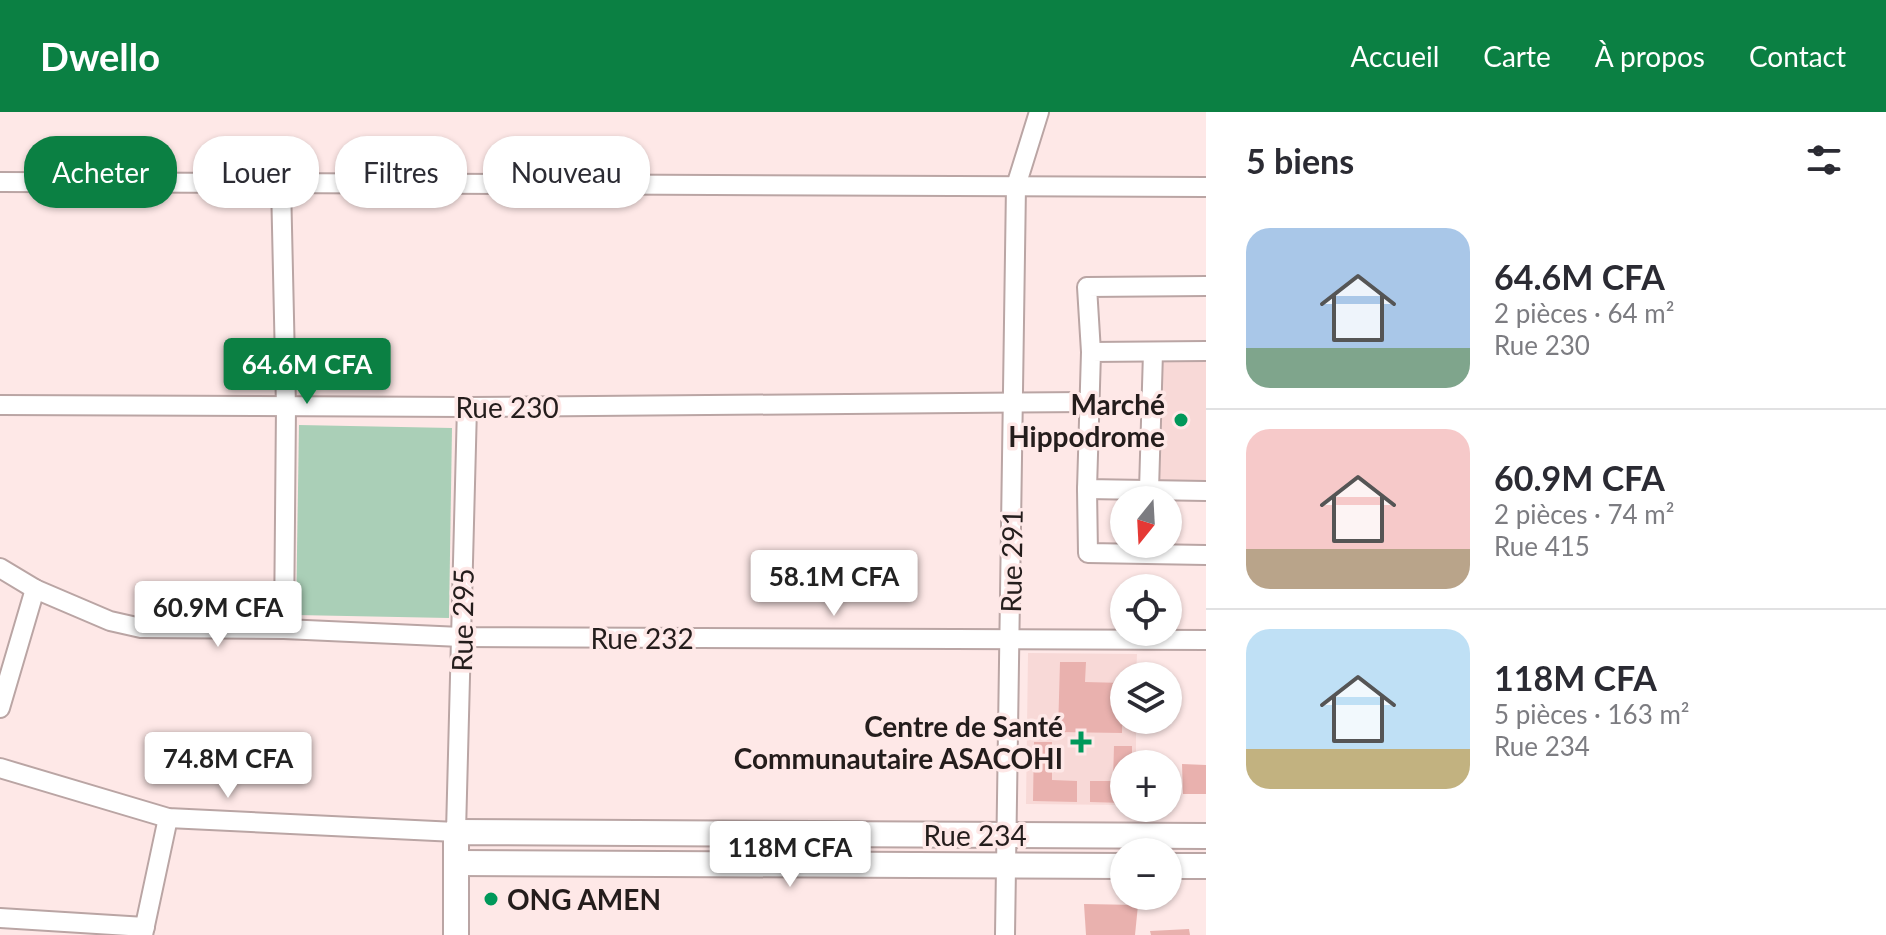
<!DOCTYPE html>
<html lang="fr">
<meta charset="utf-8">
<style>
:root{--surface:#fff;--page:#f7f7f7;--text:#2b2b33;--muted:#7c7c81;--line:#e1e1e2;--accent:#0b8043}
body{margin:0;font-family:Lato,sans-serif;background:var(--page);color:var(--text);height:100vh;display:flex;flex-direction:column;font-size:30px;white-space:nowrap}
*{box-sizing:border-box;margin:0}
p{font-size:26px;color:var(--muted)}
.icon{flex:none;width:44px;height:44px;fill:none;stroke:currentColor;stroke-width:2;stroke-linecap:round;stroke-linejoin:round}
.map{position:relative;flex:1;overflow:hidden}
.details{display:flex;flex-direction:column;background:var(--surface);width:680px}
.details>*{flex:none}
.banner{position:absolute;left:24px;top:24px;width:760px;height:72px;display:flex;gap:16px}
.needle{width:52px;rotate:198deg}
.fabs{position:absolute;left:1110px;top:374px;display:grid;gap:16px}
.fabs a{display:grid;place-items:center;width:72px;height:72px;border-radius:50%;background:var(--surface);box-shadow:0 2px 6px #0004;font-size:40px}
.price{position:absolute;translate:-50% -68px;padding:0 18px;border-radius:8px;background:#fff;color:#222;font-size:26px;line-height:52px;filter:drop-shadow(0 2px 4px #0008)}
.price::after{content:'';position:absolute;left:50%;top:48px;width:24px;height:18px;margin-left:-12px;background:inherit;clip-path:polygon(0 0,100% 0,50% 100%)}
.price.active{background:var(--accent);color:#fff}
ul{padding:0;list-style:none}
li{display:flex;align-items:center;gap:24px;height:200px;padding:0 40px}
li+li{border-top:2px solid var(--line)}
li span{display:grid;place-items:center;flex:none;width:224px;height:160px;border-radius:24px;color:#555}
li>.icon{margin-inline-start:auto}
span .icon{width:96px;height:96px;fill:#fffc;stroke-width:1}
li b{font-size:34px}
h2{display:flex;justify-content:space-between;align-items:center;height:96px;padding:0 40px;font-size:34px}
.pill{padding:0 28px;border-radius:32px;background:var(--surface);box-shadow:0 2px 6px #0004;font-size:28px;line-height:72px}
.pill.active{background:var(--accent);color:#fff}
header{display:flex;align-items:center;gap:48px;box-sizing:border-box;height:112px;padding:0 40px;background:var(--accent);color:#fff}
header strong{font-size:38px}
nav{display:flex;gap:44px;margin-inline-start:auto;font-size:28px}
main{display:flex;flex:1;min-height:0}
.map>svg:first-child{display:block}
.built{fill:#f8d9d7}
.green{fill:#aacfb7}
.building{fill:#e9b1ae}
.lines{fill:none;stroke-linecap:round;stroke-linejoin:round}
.minor-casing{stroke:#baa5a4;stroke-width:22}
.secondary-casing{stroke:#baa5a4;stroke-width:28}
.minor{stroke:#fff;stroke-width:18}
.secondary{stroke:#fff;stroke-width:24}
.poi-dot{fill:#00985a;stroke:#fee8e7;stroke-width:3}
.labels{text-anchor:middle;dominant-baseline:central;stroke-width:7;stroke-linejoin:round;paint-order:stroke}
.poi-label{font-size:28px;font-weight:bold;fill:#241d1c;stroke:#fee8e7;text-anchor:end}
.street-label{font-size:28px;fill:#241d1c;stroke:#fee8e7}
</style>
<header>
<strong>Dwello</strong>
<nav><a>Accueil</a><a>Carte</a><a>À propos</a><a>Contact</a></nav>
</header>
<main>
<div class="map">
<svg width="1206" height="823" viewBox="0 0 1206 823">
<rect width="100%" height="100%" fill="#fee8e7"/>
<!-- built -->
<g class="built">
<polygon points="1206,244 1206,372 1154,370 1159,245"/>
<polygon points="1028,541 1137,542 1136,564 1124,564 1124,608 1136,608 1136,652 1124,652 1124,693 1026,692"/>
</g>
<!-- green -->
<polygon class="green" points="299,313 452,316 449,506 296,503"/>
<!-- building -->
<g class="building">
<polygon points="1060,550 1086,550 1085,570 1123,571 1122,621 1058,620"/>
<polygon points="1034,630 1052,630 1052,668 1077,669 1077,690 1033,689"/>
<polygon points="1114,634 1132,634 1132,652 1124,652 1124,691 1090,690 1090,669 1113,669"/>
<polygon points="1182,652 1206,653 1206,682 1183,682"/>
<polygon points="1084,792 1138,793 1135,823 1086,823"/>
<polygon points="1189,817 1190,823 1151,823 1150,819"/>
</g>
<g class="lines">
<!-- minor casing -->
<g class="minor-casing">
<g id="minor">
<polyline points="0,70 1206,75"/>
<polyline points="281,71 286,295 284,517"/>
<polyline points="1206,239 1091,240 1087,377 1206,379"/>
<polyline points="1091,240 1087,175 1206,174"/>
<polyline points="0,293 467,295 1089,290"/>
<polyline points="1087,377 1088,441 1206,443"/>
<polyline points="1149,378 1153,240"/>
<polyline points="0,456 35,477 110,509 141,516 284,517 461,525 1206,528"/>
<polyline points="0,596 35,477"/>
<polyline points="0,656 168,706 456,720 467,295"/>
<polyline points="0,806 145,815"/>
<polyline points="143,823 168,706"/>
<polyline points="1005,823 1016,74 1039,0"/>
</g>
</g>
<!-- secondary casing -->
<g class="secondary-casing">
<g id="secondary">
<polyline points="456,751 1124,754"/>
<polyline points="1168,754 1206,754"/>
<polyline points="456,823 456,720 1206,724"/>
</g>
</g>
<!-- minor -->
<use href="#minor" class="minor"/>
<!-- secondary -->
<use href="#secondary" class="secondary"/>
</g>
<!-- markers -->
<g class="poi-dot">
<circle cx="1181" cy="308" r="8"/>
<path d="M1077 618h8v8h8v8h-8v8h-8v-8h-8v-8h8z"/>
<circle cx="491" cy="787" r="8"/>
</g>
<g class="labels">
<!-- poi labels -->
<g class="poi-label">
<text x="1165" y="292">Marché<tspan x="1165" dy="32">Hippodrome</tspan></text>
<text x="1063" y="614">Centre de Santé<tspan x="1063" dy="32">Communautaire ASACOHI</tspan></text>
<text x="507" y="787" text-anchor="start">ONG AMEN</text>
</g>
<!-- street labels -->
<g class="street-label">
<text x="507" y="295">Rue 230</text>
<text transform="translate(1011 449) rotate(-89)">Rue 291</text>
<text transform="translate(462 508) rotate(-89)">Rue 295</text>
<text x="642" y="526">Rue 232</text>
<text x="975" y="723">Rue 234</text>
</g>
</g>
</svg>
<div class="fabs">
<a><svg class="needle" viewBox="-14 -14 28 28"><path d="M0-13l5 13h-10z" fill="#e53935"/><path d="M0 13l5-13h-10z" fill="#7c7c81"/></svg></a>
<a><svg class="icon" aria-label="locate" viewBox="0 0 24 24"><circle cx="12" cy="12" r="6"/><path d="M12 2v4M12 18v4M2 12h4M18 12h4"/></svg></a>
<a><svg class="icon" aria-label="layers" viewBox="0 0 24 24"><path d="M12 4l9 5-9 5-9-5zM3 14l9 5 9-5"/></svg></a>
<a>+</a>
<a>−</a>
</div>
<b class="price active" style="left:307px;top:294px">64.6M CFA</b>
<b class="price" style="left:834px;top:506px">58.1M CFA</b>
<b class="price" style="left:218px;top:537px">60.9M CFA</b>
<b class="price" style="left:228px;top:688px">74.8M CFA</b>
<b class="price" style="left:790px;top:777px">118M CFA</b>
<div class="banner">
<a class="pill active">Acheter</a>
<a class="pill">Louer</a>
<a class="pill">Filtres</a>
<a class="pill">Nouveau</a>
</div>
</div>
<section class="details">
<h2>5 biens<svg class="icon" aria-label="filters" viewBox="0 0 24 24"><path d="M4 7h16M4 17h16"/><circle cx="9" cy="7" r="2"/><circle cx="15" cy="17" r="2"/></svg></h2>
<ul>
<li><span style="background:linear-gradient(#a9c7e8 75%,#7fa58c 0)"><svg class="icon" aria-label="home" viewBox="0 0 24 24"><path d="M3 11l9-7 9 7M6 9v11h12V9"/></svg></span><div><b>64.6M CFA</b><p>2 pièces · 64 m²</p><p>Rue 230</p></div></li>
<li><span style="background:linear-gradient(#f6c9c9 75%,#b9a48a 0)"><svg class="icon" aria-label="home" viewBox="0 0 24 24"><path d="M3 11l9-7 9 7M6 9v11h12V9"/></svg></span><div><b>60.9M CFA</b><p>2 pièces · 74 m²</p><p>Rue 415</p></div></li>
<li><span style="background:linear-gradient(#bfe0f5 75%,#c2b280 0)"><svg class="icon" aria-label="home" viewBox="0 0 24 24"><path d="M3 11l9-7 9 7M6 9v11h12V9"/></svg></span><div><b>118M CFA</b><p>5 pièces · 163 m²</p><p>Rue 234</p></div></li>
</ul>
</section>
</main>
